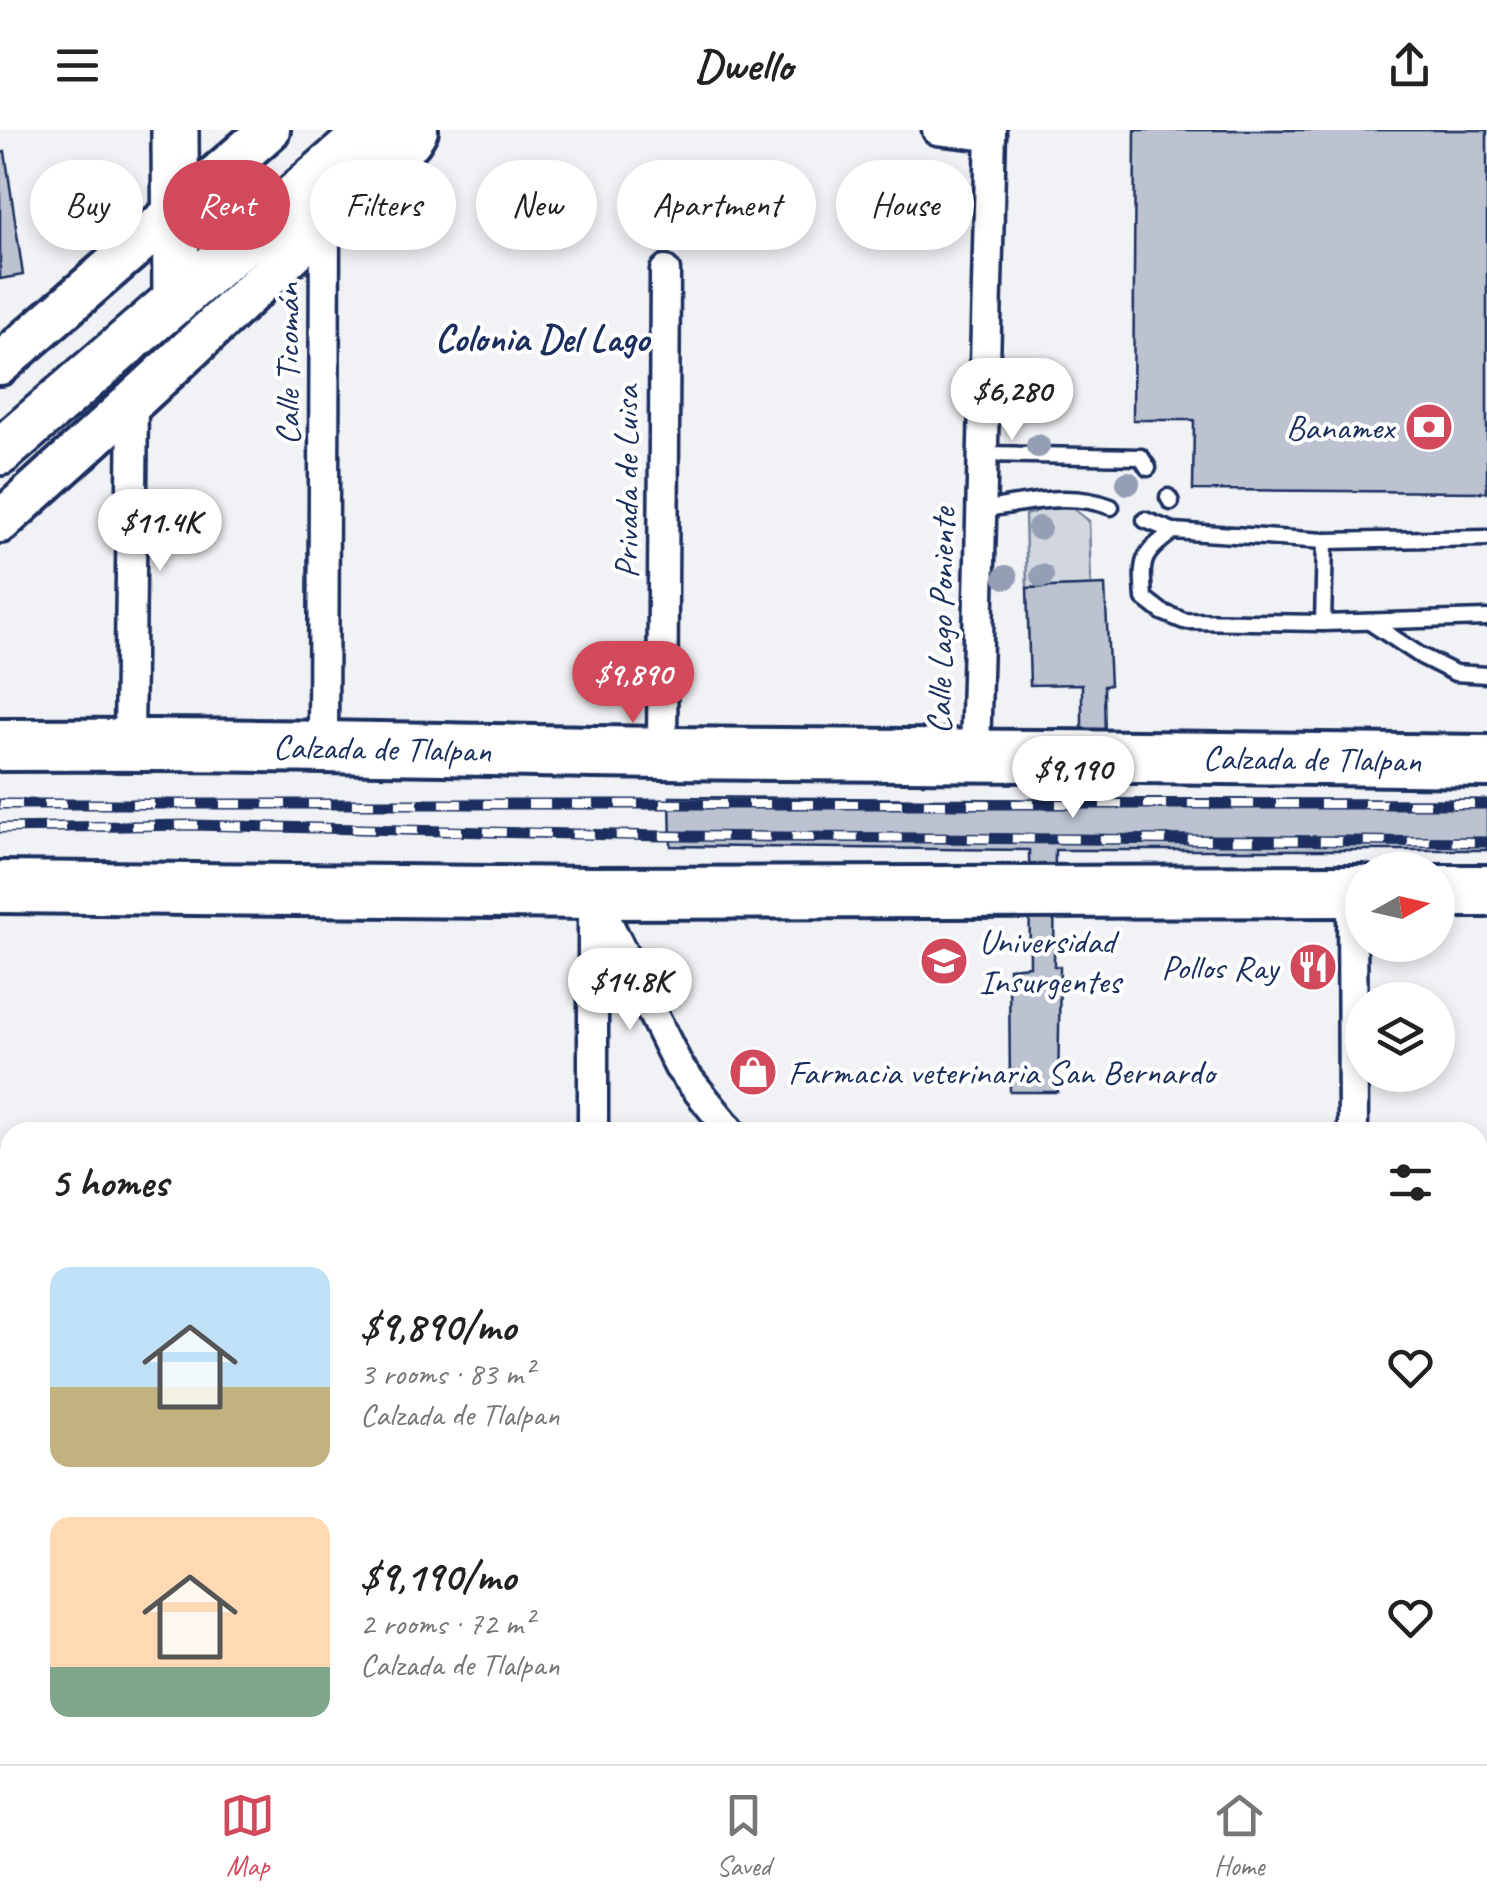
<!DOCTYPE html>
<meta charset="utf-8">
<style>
:root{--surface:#fff;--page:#f6f6f6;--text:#222;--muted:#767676;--line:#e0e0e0;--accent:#d1495b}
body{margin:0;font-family:Caveat,sans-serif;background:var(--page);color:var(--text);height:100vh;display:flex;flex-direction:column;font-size:38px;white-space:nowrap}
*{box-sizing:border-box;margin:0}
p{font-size:32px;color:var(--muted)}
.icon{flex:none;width:55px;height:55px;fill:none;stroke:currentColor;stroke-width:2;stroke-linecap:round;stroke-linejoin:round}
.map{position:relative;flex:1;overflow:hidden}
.panel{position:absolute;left:0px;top:992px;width:1488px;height:642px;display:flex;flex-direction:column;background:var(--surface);border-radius:30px 30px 0 0;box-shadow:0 5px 15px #0003}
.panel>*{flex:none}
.banner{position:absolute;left:30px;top:30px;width:1428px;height:90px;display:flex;gap:20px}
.needle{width:65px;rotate:82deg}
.tools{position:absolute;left:1345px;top:722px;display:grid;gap:20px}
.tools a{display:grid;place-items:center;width:110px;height:110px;border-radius:50%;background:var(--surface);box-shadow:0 5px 15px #0003;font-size:50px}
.price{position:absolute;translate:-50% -85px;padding:0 22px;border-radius:35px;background:#fff;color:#222;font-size:32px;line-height:65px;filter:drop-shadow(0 2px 5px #0008)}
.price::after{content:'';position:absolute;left:50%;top:60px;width:30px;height:22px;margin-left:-15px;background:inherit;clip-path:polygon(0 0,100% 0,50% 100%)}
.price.active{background:var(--accent);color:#fff}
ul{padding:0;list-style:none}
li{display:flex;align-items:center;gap:30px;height:250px;padding:0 50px}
li span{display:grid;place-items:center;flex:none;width:280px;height:200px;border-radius:20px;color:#555}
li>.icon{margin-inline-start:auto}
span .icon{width:120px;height:120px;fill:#fffc;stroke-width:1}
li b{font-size:42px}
h2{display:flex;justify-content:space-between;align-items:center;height:120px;padding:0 50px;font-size:42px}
.chip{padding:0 35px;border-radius:45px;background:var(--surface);box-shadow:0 5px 15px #0003;font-size:35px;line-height:90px}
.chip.active{background:var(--accent);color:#fff}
header{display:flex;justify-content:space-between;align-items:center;height:130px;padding:0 50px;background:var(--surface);font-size:45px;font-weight:700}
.tab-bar{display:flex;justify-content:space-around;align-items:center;height:140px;border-top:2px solid var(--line);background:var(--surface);font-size:28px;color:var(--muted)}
.tab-bar a{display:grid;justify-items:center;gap:5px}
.tab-bar .active{color:var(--accent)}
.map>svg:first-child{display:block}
.green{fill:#d2d6df;stroke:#76829e;stroke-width:2.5}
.building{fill:#bcc2d0;stroke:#1b2f5e;stroke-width:2.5}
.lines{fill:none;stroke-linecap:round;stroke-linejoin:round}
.lane-casing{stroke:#1b2f5e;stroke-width:21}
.street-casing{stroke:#1b2f5e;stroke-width:35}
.secondary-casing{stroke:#1b2f5e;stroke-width:48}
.primary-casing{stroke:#1b2f5e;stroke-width:52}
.highway-casing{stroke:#1b2f5e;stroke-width:58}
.lane{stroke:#fff;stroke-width:14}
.street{stroke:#fff;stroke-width:28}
.secondary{stroke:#fff;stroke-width:40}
.primary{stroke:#fff;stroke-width:45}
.highway{stroke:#fff;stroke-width:50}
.rail-casing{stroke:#1b2f5e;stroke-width:11}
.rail{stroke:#fff;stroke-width:8;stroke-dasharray:22;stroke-linecap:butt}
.tree{fill:#959eb4}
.labels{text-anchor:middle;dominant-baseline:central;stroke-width:8;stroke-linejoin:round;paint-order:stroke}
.street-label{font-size:35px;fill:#1b2f5e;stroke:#fff}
.poi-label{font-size:35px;fill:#1b2f5e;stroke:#fff;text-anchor:end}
.neighbourhood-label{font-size:38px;font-weight:bold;fill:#1b2f5e;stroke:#fff}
</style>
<header><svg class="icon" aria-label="menu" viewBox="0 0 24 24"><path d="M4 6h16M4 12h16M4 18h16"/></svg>Dwello<svg class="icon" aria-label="share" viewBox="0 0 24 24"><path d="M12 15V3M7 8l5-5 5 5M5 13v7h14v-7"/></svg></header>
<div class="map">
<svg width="1487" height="1634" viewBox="0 0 1487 1634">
<rect width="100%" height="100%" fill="#f1f2f5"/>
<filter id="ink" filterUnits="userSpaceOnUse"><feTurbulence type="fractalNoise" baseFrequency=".01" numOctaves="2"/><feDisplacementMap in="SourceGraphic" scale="20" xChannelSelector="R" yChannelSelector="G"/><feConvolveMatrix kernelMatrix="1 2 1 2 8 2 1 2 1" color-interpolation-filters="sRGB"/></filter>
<g filter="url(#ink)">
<!-- green -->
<polygon class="green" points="1072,378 1089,391 1091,456 1027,458 1025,385 1043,379"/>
<!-- building -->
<g class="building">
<polygon points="1135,0 1487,0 1487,362 1193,360 1194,290 1133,290"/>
<polygon points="5,22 23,145 0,149 0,23"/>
<polygon points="1105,455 1110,555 1104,556 1106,669 1487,670 1487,720 1055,720 1054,836 1060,837 1058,962 1010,962 1009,838 1030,836 1029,720 671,716 670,667 1082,670 1082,554 1030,555 1027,458"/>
</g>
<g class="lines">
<!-- lane casing -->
<g class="lane-casing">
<g id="lane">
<polyline points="983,324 1141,327 1148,338"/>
<polyline points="1168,367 1171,372"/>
<path d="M981 380C1025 373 1069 361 1111 377"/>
<polyline points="1145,390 1173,401"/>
<path d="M1487 408 1325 411 1173 401C1141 426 1141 428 1144 468L1162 482 1184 491 1323 493 1487 488"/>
<polyline points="1323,493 1325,411"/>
<polyline points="1371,493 1421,526 1455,543 1487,545"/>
</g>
</g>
<!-- street casing -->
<g class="street-casing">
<g id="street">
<polyline points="937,0 991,6"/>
<polyline points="129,614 133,273"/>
<polyline points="323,616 325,93"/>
<polyline points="662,623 665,141"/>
<polyline points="975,625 991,0"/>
<polyline points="1352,761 1353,1002"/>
<polyline points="593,763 679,937 731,1002"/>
<polyline points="593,1002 593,769"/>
<polyline points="1478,1125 1487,1125"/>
<polyline points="0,1135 10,1135"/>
<polyline points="1478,1412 1487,1412"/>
<polyline points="0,1425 10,1425"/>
<polyline points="1256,1625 1264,1634"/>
<polyline points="596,1634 596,1625"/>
<polyline points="1349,1634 1350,1625"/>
</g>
</g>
<!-- secondary casing -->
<g class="secondary-casing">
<g id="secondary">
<polyline points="0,234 269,0"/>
<path d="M0 392C140 267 276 140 411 10L417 0"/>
</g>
</g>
<!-- primary casing -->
<g class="primary-casing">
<g id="primary">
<polyline points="175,0 176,171"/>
<polyline points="0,322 372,0"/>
</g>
</g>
<!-- highway casing -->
<g class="highway-casing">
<g id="highway">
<path id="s1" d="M0 615C222 613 443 620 664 623 938 626 1213 626 1487 631"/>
<polyline points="0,757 593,763 1362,761"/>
<polyline points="1438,761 1487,761"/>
</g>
</g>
<!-- lane -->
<use href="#lane" class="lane"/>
<!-- street -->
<use href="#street" class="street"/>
<!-- secondary -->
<use href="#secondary" class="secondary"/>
<!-- primary -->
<use href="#primary" class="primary"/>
<!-- highway -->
<use href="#highway" class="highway"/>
<!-- rail casing -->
<g class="rail-casing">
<g id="rail">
<polyline points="0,674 1487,674"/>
<polyline points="0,698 191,695 663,706 1487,712"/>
</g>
</g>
<!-- rail -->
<use href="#rail" class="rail"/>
</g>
<!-- trees -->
<g class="tree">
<circle cx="1038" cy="316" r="12"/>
<circle cx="1128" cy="353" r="12"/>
<circle cx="1039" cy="398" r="12"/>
<circle cx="1042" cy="446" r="12"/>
<circle cx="1006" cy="447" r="12"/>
</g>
</g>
<!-- icons -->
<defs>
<g id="bank-disc" transform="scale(2.5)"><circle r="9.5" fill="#d1495b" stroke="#fff"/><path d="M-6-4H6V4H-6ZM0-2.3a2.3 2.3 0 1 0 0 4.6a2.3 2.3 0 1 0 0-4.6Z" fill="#fff"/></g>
<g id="university-disc" transform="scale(2.5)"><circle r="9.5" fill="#d1495b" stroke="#fff"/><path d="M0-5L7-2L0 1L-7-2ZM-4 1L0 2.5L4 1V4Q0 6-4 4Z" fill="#fff"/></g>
<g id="restaurant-disc" transform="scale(2.5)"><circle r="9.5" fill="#d1495b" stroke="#fff"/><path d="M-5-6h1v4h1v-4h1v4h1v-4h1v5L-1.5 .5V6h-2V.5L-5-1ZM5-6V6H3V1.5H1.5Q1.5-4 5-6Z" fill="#fff"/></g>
<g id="shop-disc" transform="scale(2.5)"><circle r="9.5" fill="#d1495b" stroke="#fff"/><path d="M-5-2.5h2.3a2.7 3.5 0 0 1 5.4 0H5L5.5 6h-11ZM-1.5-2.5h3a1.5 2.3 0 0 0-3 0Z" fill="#fff"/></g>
</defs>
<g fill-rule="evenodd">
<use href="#bank-disc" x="1429" y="297"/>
<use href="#university-disc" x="944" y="831"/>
<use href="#restaurant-disc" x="1313" y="837"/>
<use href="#shop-disc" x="753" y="942"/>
</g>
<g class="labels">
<!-- street labels -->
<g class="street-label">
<text transform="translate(287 234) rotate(-90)">Calle Ticomán</text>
<text transform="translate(626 352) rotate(-90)">Privada de Luisa</text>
<text transform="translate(941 491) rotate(-89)">Calle Lago Poniente</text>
<text stroke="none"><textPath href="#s1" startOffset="382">Calzada de Tlalpan</textPath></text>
<text stroke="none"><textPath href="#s1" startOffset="1312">Calzada de Tlalpan</textPath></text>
</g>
<!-- poi labels -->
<g class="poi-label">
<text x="1394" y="297">Banamex</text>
<text x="979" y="811" text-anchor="start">Universidad<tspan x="979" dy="40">Insurgentes</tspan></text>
<text x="1278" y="837">Pollos Ray</text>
<text x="788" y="942" text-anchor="start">Farmacia veterinaria San Bernardo</text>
</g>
<!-- neighbourhood labels -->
<g class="neighbourhood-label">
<text x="542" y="208">Colonia Del Lago</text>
</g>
</g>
</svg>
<div class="tools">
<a><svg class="needle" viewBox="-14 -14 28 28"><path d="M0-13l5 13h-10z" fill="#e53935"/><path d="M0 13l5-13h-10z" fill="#767676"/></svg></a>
<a><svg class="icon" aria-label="layers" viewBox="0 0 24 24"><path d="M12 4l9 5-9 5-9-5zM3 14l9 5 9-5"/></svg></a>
</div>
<b class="price" style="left:1012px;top:313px">$6,280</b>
<b class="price" style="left:160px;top:444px">$11.4K</b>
<b class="price active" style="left:633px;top:596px">$9,890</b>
<b class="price" style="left:1073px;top:691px">$9,190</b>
<b class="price" style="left:630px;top:903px">$14.8K</b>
<div class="banner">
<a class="chip">Buy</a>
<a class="chip active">Rent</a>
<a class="chip">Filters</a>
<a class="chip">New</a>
<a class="chip">Apartment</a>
<a class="chip">House</a>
</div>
<section class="panel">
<h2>5 homes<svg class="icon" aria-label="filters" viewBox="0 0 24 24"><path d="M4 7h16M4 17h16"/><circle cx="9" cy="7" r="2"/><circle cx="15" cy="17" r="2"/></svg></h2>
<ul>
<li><span style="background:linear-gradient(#bfe0f5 60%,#c2b280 0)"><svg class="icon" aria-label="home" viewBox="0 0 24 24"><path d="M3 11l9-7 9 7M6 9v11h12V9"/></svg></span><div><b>$9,890/mo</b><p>3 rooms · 83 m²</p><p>Calzada de Tlalpan</p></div><svg class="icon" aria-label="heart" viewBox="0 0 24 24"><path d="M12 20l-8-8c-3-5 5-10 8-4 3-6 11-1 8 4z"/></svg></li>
<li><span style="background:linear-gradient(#ffd9b3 75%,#7fa58c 0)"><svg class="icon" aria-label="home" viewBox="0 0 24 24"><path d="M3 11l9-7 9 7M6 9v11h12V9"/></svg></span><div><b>$9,190/mo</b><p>2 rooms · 72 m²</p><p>Calzada de Tlalpan</p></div><svg class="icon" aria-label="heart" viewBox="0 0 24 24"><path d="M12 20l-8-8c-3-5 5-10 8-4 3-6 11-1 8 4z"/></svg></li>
</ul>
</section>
</div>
<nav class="tab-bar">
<a class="active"><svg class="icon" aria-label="map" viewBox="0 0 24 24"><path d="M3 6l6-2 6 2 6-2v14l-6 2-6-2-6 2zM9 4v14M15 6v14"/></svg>Map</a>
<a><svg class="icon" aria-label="saved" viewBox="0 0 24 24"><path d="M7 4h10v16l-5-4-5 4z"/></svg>Saved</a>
<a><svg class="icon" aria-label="home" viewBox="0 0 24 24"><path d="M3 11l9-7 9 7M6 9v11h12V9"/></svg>Home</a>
</nav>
